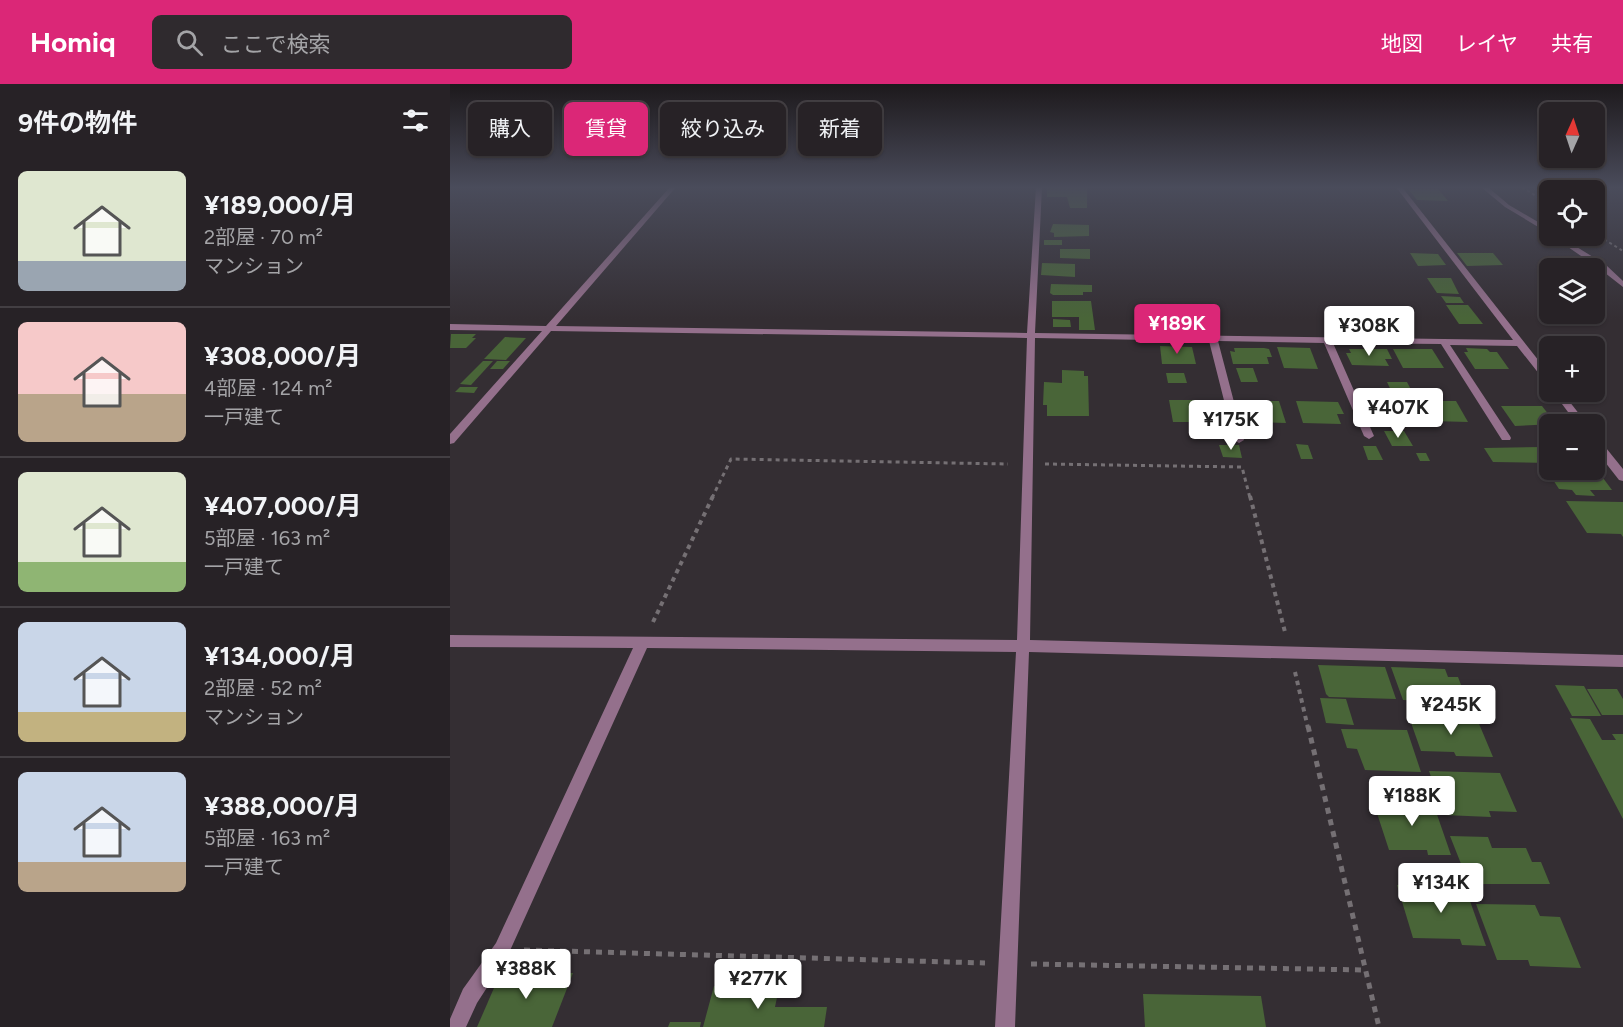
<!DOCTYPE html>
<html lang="ja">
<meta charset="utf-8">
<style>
:root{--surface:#272226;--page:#2f2a2e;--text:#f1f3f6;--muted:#a4a4a7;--line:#433f43;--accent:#db2777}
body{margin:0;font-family:Figtree,"Noto Sans JP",sans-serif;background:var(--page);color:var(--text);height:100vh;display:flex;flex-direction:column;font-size:22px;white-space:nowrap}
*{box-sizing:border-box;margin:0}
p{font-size:20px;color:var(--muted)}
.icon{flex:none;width:33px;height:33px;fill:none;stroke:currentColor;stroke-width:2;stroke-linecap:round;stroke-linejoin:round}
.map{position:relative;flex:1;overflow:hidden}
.details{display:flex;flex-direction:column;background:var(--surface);width:450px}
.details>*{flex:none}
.top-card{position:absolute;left:18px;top:18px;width:570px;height:54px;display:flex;gap:12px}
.needle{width:39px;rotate:3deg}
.fabs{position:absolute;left:1089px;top:18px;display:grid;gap:12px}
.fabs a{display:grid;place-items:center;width:66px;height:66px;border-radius:9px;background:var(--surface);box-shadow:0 2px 4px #0004,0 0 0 2px var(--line);font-size:30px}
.price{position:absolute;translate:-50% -51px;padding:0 14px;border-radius:6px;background:#fff;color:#222;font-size:20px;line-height:39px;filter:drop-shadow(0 2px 3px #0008)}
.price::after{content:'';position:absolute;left:50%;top:36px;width:18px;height:14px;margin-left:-9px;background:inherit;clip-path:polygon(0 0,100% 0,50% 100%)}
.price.on{background:var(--accent);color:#fff}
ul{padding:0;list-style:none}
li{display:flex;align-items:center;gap:18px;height:150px;padding:0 18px}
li+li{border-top:2px solid var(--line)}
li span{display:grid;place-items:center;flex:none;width:168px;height:120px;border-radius:9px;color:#555}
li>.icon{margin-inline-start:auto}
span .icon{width:72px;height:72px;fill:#fffc;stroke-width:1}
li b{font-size:26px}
h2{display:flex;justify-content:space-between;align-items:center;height:72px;padding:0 18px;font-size:26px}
.chip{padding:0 21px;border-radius:9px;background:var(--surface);box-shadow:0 2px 4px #0004,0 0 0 2px var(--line);font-size:21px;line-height:54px}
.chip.on{background:var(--accent);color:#fff}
header{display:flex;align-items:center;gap:36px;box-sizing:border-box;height:84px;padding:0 30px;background:var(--accent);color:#fff}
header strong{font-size:28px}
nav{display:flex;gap:33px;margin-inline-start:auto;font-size:21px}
.search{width:420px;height:54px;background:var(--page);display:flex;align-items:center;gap:15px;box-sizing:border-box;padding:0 21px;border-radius:9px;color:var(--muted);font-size:22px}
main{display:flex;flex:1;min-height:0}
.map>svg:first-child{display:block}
.building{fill:#496538}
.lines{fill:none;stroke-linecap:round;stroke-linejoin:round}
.path-far3{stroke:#757074;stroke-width:2;stroke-dasharray:3 3;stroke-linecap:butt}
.path-far2{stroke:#757074;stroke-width:3;stroke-dasharray:4 4;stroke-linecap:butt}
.path-far1{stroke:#757074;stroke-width:4;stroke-dasharray:4.5 4.5;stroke-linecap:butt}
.path{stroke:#757074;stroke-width:5;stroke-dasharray:6 6;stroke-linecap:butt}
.street{fill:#94708c;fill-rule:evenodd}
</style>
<header>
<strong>Homiq</strong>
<div class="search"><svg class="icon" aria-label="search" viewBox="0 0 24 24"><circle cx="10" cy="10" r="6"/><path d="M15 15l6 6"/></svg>ここで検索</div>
<nav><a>地図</a><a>レイヤ</a><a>共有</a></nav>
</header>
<main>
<section class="details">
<h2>9件の物件<svg class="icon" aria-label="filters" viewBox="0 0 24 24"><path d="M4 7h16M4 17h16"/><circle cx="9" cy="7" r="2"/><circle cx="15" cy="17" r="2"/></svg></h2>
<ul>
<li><span style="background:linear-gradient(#dfe7d0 75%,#9aa5b1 0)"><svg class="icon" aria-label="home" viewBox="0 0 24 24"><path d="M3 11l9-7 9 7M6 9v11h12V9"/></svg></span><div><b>¥189,000/月</b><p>2部屋 · 70 m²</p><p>マンション</p></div></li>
<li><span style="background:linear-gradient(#f6c9c9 60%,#b9a48a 0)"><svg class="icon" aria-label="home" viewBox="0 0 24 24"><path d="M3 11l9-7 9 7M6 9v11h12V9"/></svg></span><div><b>¥308,000/月</b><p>4部屋 · 124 m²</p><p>一戸建て</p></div></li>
<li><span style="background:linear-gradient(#dfe7d0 75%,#8fb573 0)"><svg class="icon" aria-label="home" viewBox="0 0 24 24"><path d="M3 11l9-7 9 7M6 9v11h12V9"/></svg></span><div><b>¥407,000/月</b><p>5部屋 · 163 m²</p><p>一戸建て</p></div></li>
<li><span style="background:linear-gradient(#c9d6e8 75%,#c2b280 0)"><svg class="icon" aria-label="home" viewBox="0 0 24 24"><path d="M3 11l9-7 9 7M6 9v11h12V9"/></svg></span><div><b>¥134,000/月</b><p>2部屋 · 52 m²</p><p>マンション</p></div></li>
<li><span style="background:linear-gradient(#c9d6e8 75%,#b9a48a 0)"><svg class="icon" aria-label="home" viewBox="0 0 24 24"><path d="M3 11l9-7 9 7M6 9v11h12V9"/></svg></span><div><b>¥388,000/月</b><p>5部屋 · 163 m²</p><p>一戸建て</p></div></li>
</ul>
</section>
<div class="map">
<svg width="1173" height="943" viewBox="0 0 1173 943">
<rect width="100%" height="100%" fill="#342e33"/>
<!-- building -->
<g class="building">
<polygon points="597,103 628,103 629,108 629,103 637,103 637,124 620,124 617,113 597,113"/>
<polygon points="958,105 988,105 998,117 967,116"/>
<polygon points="603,140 639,141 639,152 604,153 604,149 600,148"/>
<rect x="594" y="156" width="18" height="5"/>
<polygon points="610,165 640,165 640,175 610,174"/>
<polygon points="960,169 988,170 996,181 968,182"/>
<polygon points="1007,169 1043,169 1053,181 1017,182"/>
<polygon points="592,179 625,180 625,193 591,191"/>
<polygon points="977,194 1001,194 1009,210 987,209"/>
<polygon points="601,200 642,201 642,208 633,208 633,211 603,211 600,209"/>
<polygon points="991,212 1010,213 1014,219 996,219"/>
<polygon points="602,217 641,217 645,246 629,246 629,233 602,233"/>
<polygon points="996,221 1018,221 1033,240 1009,240"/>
<polygon points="603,235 620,236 621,243 603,243"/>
<polygon points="1,250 26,250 22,254 26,254 16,264 0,264"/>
<polygon points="55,253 76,254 56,276 34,275"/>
<polygon points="710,262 742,263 746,280 712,280"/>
<polygon points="827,263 860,264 868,285 834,284"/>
<polygon points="784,264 814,264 819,265 822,273 817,273 819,280 783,280 780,267 785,268"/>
<polygon points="1016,264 1037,265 1040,268 1047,268 1059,285 1025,285 1014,268 1018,268"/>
<polygon points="899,265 937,265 942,275 935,275 939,282 902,281 896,269 901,269"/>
<polygon points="943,265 982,265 994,284 953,284"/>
<polygon points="33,277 43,277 21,301 10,300"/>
<polygon points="47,277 60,277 53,285 40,285"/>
<polygon points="786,284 803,284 808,298 791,298"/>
<polygon points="612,286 634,287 634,292 638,292 639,332 597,332 597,321 593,321 594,298 612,299"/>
<polygon points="716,289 734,289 737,299 718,299"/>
<polygon points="937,298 957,298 966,315 945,315"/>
<polygon points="10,303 28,303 24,309 5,308"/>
<polygon points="719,316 762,316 768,338 723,338"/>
<polygon points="794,317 829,317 836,339 800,338"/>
<polygon points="846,317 888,318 894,330 887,330 891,340 853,339"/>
<polygon points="921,317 961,318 971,337 930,336"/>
<polygon points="970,317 1006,317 1018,338 981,337"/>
<polygon points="1051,322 1092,322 1106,340 1065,342"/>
<polygon points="934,347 954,347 963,362 942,362"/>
<polygon points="846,360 858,361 863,375 851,375"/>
<polygon points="769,361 789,361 792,374 773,373"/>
<polygon points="913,362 926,362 933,376 918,376"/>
<polygon points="1093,363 1100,372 1100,379 1043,378 1034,364"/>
<polygon points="966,369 976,369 980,377 970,377"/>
<polygon points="1096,385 1147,386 1162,406 1140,406 1145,412 1126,411 1122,406 1109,405"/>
<polygon points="1116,417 1173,418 1173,453 1171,450 1137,449"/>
<polygon points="868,581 935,583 946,615 879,613 876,610"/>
<polygon points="941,583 995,585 998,593 1008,593 1018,619 953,616"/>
<polygon points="1105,601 1134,602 1151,632 1122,632"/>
<polygon points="1137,605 1167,605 1173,615 1173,631 1152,631"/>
<polygon points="870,614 896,615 904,641 876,639"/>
<polygon points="959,633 1027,635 1043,673 1006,672 1004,668 971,667"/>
<polygon points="1120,634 1140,635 1152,656 1166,656 1162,650 1173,650 1173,735"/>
<polygon points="891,645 957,646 971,688 915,686 907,665 897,664"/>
<polygon points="979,687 1050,689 1067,728 1039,727 1041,733 994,731"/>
<polygon points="923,717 983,719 1001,771 978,771 977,766 939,766"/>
<polygon points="1000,752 1038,753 1042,764 1076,764 1082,778 1091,778 1100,800 1019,800"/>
<polygon points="947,801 1015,803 1036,862 1012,861 1010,855 963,854"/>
<polygon points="1026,820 1085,821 1090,832 1110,833 1131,884 1080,882 1078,876 1047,876"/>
<polygon points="51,888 123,889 102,943 27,943"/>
<polygon points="264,902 329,904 325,923 377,923 374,943 253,943"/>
<polygon points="693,910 811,912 816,943 695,943"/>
<polygon points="220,938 251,938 250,943 218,943"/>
</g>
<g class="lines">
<!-- path-far3 -->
<g class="path-far3">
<polyline points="1072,103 1100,121"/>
<polyline points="1144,149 1173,167"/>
</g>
<!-- path-far2 -->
<g class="path-far2">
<polyline points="595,380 792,383 800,414"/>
<polyline points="262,414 281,375 558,380"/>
</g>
<!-- path-far1 -->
<g class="path-far1">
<polyline points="800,412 835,548"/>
<polyline points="203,538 263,412"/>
<polyline points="845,588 858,644"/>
</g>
<!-- path -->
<g class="path">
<polyline points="858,642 929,943"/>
<polyline points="74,866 535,879"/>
<polyline points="581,880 914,886"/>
</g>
<!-- street -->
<g class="street">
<polygon points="220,103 226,103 106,242 577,249 586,103 592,103 585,249 1063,256 946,103 952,103 1100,291 1100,301 1097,300 1067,262 1000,261 1060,352 1061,354 1060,356 1052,356 991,260 883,259 924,352 919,355 914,352 874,259 768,257 794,356 789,359 784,356 759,257 585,254 580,556 1173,571 1173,583 579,568 565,943 545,943 566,568 197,564 58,871 27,919 16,943 0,943 0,935 13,905 46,859 183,564 0,563 0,551 567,556 577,254 101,247 4,359 0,360 0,350 92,247 0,246 0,240 96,242"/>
<polygon points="1031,103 1038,103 1059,121 1100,145 1100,150 1055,123"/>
<polygon points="1102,152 1109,152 1156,181 1173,197 1173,203 1150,185"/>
<polygon points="1103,308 1112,308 1137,340 1127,340"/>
<polygon points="1144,353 1148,354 1173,385 1173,397 1169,396 1144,364"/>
</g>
</g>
<!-- sky -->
<linearGradient id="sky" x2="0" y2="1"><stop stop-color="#1d191c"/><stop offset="0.44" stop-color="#4a4c5b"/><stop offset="1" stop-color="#4a4c5b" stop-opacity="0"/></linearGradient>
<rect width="1173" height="235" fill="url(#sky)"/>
</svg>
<div class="fabs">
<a><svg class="needle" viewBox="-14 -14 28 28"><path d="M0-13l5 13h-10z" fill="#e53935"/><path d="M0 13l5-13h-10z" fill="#a4a4a7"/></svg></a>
<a><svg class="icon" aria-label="locate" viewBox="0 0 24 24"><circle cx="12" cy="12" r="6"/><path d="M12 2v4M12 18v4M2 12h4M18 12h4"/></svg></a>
<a><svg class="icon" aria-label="layers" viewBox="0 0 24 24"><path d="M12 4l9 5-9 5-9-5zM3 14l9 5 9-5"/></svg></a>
<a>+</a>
<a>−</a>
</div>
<b class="price on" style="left:727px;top:271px">¥189K</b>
<b class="price" style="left:919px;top:273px">¥308K</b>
<b class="price" style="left:948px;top:355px">¥407K</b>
<b class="price" style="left:781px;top:367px">¥175K</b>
<b class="price" style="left:1001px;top:652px">¥245K</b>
<b class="price" style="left:962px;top:743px">¥188K</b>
<b class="price" style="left:991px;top:830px">¥134K</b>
<b class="price" style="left:76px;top:916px">¥388K</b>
<b class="price" style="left:308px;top:926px">¥277K</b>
<div class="top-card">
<a class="chip">購入</a>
<a class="chip on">賃貸</a>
<a class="chip">絞り込み</a>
<a class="chip">新着</a>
</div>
</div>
</main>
